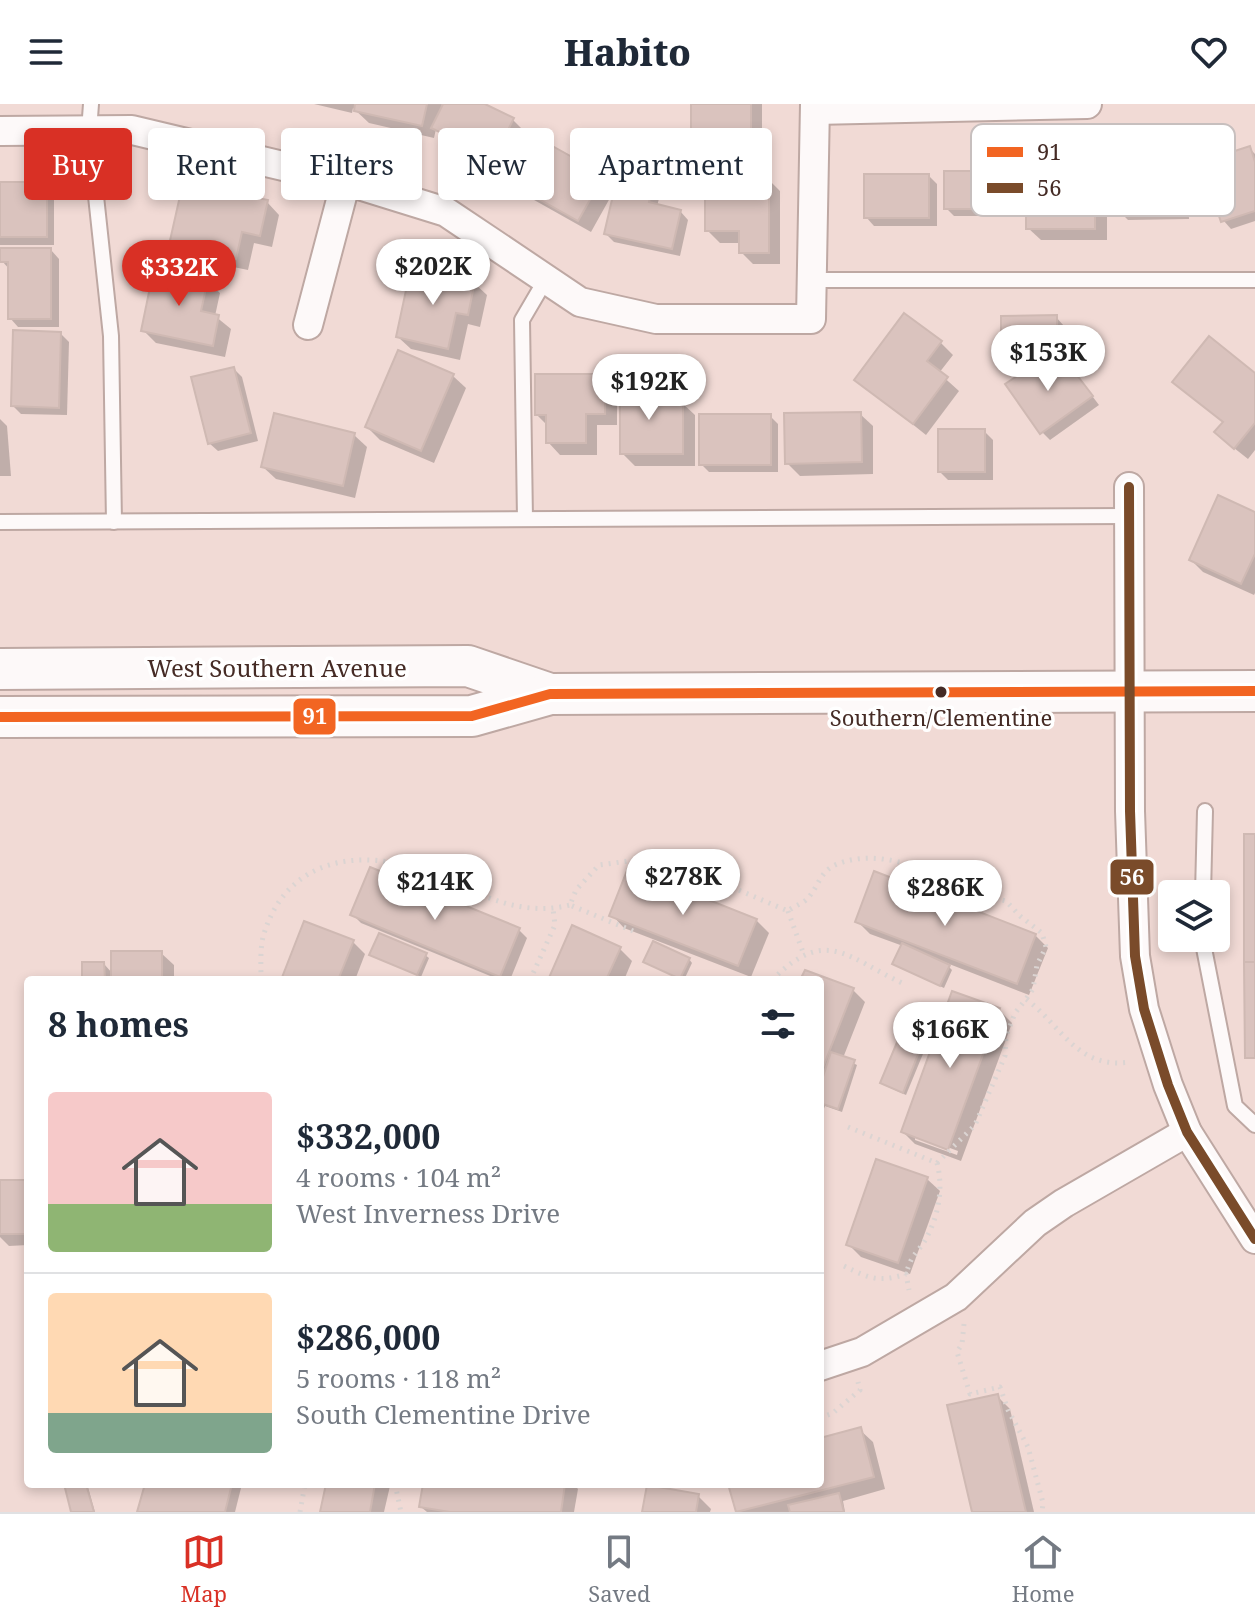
<!DOCTYPE html>
<meta charset="utf-8">
<style>
:root{--surface:#fff;--page:#f6f6f7;--text:#1f2937;--muted:#747a83;--line:#e0e1e3;--accent:#d93025}
body{margin:0;font-family:"Noto Serif",serif;background:var(--page);color:var(--text);height:100vh;display:flex;flex-direction:column;font-size:30px;white-space:nowrap}
*{box-sizing:border-box;margin:0}
p{font-size:26px;color:var(--muted)}
.icon{flex:none;width:44px;height:44px;fill:none;stroke:currentColor;stroke-width:2;stroke-linecap:round;stroke-linejoin:round}
.map{position:relative;flex:1;overflow:hidden}
.panel{position:absolute;left:24px;top:872px;width:800px;height:512px;display:flex;flex-direction:column;background:var(--surface);border-radius:8px;box-shadow:0 4px 12px #0003}
.panel>*{flex:none}
.top-card{position:absolute;left:24px;top:24px;width:800px;height:72px;display:flex;gap:16px}
.fabs{position:absolute;left:1158px;top:776px;display:grid;gap:16px}
.fabs a{display:grid;place-items:center;width:72px;height:72px;border-radius:8px;background:var(--surface);box-shadow:0 4px 12px #0003;font-size:40px}
.price{position:absolute;translate:-50% -68px;padding:0 18px;border-radius:28px;background:#fff;color:#222;font-size:26px;line-height:52px;filter:drop-shadow(0 2px 4px #0008)}
.price::after{content:'';position:absolute;left:50%;top:48px;width:24px;height:18px;margin-left:-12px;background:inherit;clip-path:polygon(0 0,100% 0,50% 100%)}
.price.selected{background:var(--accent);color:#fff}
ul{padding:0;list-style:none}
li{display:flex;align-items:center;gap:24px;height:200px;padding:0 24px}
li+li{border-top:2px solid var(--line)}
li span{display:grid;place-items:center;flex:none;width:224px;height:160px;border-radius:8px;color:#555}
li>.icon{margin-inline-start:auto}
span .icon{width:96px;height:96px;fill:#fffc;stroke-width:1}
li b{font-size:34px}
h2{display:flex;justify-content:space-between;align-items:center;height:96px;padding:0 24px;font-size:34px}
.chip{padding:0 28px;border-radius:8px;background:var(--surface);box-shadow:0 4px 12px #0003;font-size:28px;line-height:72px}
.chip.selected{background:var(--accent);color:#fff}
header{display:flex;justify-content:space-between;align-items:center;height:104px;padding:0 24px;background:var(--surface);font-size:36px;font-weight:800}
.menu{display:flex;justify-content:space-around;align-items:center;height:112px;border-top:2px solid var(--line);background:var(--surface);font-size:22px;color:var(--muted)}
.menu a{display:grid;justify-items:center;gap:4px}
.menu .selected{color:var(--accent)}
.map>svg:first-child{display:block}
.shadow{fill:#0003;fill-rule:evenodd}
.building{fill:#dac3be;stroke:#cfb9b3;stroke-width:2}
.lines{fill:none;stroke-linecap:round;stroke-linejoin:round}
.service-casing{stroke:#bea8a3;stroke-width:18}
.minor-casing{stroke:#bea8a3;stroke-width:32}
.secondary-casing{stroke:#bea8a3;stroke-width:44}
.path{stroke:#dbd4d2;stroke-width:5;stroke-dasharray:2 6;stroke-linecap:butt}
.service{stroke:#fdf9f9;stroke-width:14}
.minor{stroke:#fdf9f9;stroke-width:28}
.secondary{stroke:#fdf9f9;stroke-width:40}
.bus-1-casing{stroke:#fff;stroke-width:16}
.bus-2-casing{stroke:#fff;stroke-width:16}
.bus-1{stroke:#f26522;stroke-width:10}
.bus-2{stroke:#7a4b2a;stroke-width:10}
.bus-dot{fill:#452b25;stroke:#fff;stroke-width:3}
.labels{text-anchor:middle;dominant-baseline:central;stroke-width:7;stroke-linejoin:round;paint-order:stroke}
.bus-label{font-size:22px;fill:#452b25;stroke:#fff}
.street-label{font-size:24px;fill:#452b25;stroke:#fff}
.key{fill:#fff;stroke:#c7bfbe;stroke-width:2}
.key-label{font-size:22px;fill:#452b25}
.line-badge{stroke:#fff;stroke-width:3}
.badge-label{font-size:22px;text-anchor:middle;font-weight:bold;fill:#fff}
</style>
<header><svg class="icon" aria-label="menu" viewBox="0 0 24 24"><path d="M4 6h16M4 12h16M4 18h16"/></svg>Habito<svg class="icon" aria-label="heart" viewBox="0 0 24 24"><path d="M12 20l-8-8c-3-5 5-10 8-4 3-6 11-1 8 4z"/></svg></header>
<div class="map">
<svg width="1255" height="1408" viewBox="0 0 1255 1408">
<rect width="100%" height="100%" fill="#f1dad5"/>
<!-- shadow -->
<g class="shadow">
<polygon points="314,0 442,0 440,7 445,0 481,0 513,16 521,24 502,61 442,31 436,25 434,34 369,19 353,4 352,9"/>
<polygon points="693,0 762,0 762,42 706,42 693,30"/>
<polygon points="1249,44 1255,50 1255,117 1231,125 1223,116"/>
<polygon points="1180,67 1188,75 1189,115 1128,116 1120,108"/>
<polygon points="1095,68 1107,80 1107,136 1041,136 1028,124"/>
<polygon points="1011,69 1019,77 1019,112 954,112 946,104"/>
<polygon points="603,72 616,85 652,83 660,91 657,102 680,107 688,116 680,152 614,138 606,130 615,85 591,128 527,92 515,79"/>
<polygon points="929,72 937,80 937,122 874,122 866,113"/>
<polygon points="768,75 780,87 780,160 753,160 741,148 741,139 720,139 707,126"/>
<polygon points="0,80 46,80 54,88 54,141 0,141"/>
<polygon points="192,96 267,98 279,111 272,143 254,139 248,166 184,153 172,140"/>
<polygon points="51,146 59,155 59,223 18,223 10,214 10,166 2,157"/>
<polygon points="207,177 220,189 215,212 231,225 225,253 156,239 143,226"/>
<polygon points="474,179 487,191 480,223 468,220 460,256 411,245 398,233"/>
<polygon points="1056,213 1064,222 1064,258 1048,258 1056,266 1074,268 1099,301 1050,336 1042,328 1041,258 1011,259 1003,251"/>
<polygon points="61,230 69,238 67,311 21,310 13,302"/>
<polygon points="941,239 953,251 939,269 959,287 926,331 856,275"/>
<polygon points="234,265 242,273 258,337 218,347 209,339"/>
<polygon points="453,272 466,284 434,359 380,336 367,323"/>
<polygon points="604,272 617,284 617,321 597,321 597,351 560,351 548,338 548,322 537,311"/>
<polygon points="1255,272 1255,346 1248,355 1229,340 1224,319 1187,290"/>
<polygon points="649,278 662,291 662,299 682,299 695,311 695,362 635,362 622,349"/>
<polygon points="860,310 873,322 873,370 800,372 787,359"/>
<polygon points="770,312 778,320 778,368 709,368 701,360"/>
<polygon points="0,315 7,322 11,372 0,372"/>
<polygon points="984,327 993,336 993,376 948,376 940,368"/>
<polygon points="354,331 367,343 355,394 276,375 263,363"/>
<polygon points="1255,410 1255,489 1254,491 1203,468 1191,456"/>
<polygon points="353,811 519,826 527,834 510,876 500,876 361,819"/>
<polygon points="612,811 756,816 769,829 751,873 624,824"/>
<polygon points="857,817 1035,831 1048,844 1029,891 944,858 952,866 944,884 898,863 895,860 903,842 870,830"/>
<polygon points="353,838 365,850 355,876 283,876"/>
<polygon points="619,844 632,857 624,876 550,876"/>
<polygon points="161,849 174,861 174,876 84,876 104,860 113,870"/>
<polygon points="372,850 425,851 429,854 421,873"/>
<polygon points="689,855 692,859 684,876 649,861"/>
<polygon points="806,868 852,885 865,898 843,954 857,961 842,1008 825,1002 820,1015 820,876 803,876"/>
<path d="M999 906 1012 919 961 1057 915 1040 903 1028ZM915 1031 958 1047 957 1051 915 1036Z"/>
<polygon points="921,941 925,945 906,991 886,982 882,979"/>
<polygon points="927,1075 940,1087 910,1170 861,1153 848,1140"/>
<polygon points="0,1078 28,1078 28,1141 9,1142 0,1133"/>
<polygon points="997,1292 1010,1305 1034,1408 974,1408"/>
<polygon points="860,1326 873,1338 885,1385 843,1397 845,1408 738,1408 730,1380 820,1380 820,1336"/>
<polygon points="66,1380 87,1380 95,1408 73,1408"/>
<polygon points="147,1380 242,1380 235,1408 139,1408"/>
<polygon points="328,1380 387,1380 390,1382 384,1408 322,1408"/>
<polygon points="425,1380 573,1380 578,1385 574,1408 427,1408 421,1403"/>
<polygon points="698,1392 711,1405 710,1408 644,1408"/>
</g>
<!-- building -->
<g class="building">
<polygon points="355,0 427,0 422,22 354,7"/>
<polygon points="443,0 485,0 514,14 494,54 431,24"/>
<rect x="691" y="0" width="60" height="30"/>
<polygon points="538,34 604,71 578,117 512,80"/>
<polygon points="1250,42 1255,58 1255,107 1221,118 1201,58"/>
<rect x="1026" y="66" width="69" height="59"/>
<rect x="944" y="67" width="67" height="38"/>
<rect x="864" y="70" width="65" height="44"/>
<polygon points="705,73 769,73 769,149 739,149 739,127 705,127"/>
<polygon points="617,74 653,81 649,98 681,106 672,145 604,130"/>
<rect x="0" y="78" width="47" height="55"/>
<polygon points="192,81 268,96 260,132 242,128 236,155 169,141 180,92 190,94"/>
<polygon points="0,144 51,144 51,215 8,215 8,158 0,158"/>
<polygon points="411,163 475,177 468,211 456,209 448,245 396,233"/>
<polygon points="154,164 208,175 201,207 219,211 213,242 141,227"/>
<polygon points="904,209 942,237 927,257 948,273 913,320 854,276"/>
<polygon points="1057,211 1057,250 1001,252 1001,212"/>
<polygon points="13,226 61,228 59,304 11,302"/>
<polygon points="1209,232 1255,269 1255,319 1234,345 1214,328 1223,318 1172,278"/>
<polygon points="398,246 454,270 421,347 365,323"/>
<polygon points="1046,253 1055,264 1066,257 1093,292 1040,330 1005,280"/>
<polygon points="234,263 251,329 208,340 191,273"/>
<polygon points="535,270 605,270 605,310 586,310 586,339 546,339 546,311 535,311"/>
<polygon points="620,276 650,276 650,297 683,297 683,350 620,350"/>
<polygon points="861,308 862,358 785,360 784,309"/>
<polygon points="274,309 355,329 343,382 261,363"/>
<rect x="699" y="310" width="72" height="51"/>
<rect x="938" y="325" width="47" height="43"/>
<polygon points="1218,391 1255,408 1255,450 1241,480 1189,456"/>
<rect x="1244" y="730" width="11" height="128"/>
<polygon points="370,763 520,824 500,873 350,811"/>
<polygon points="628,764 757,815 738,862 609,812"/>
<polygon points="874,767 1036,830 1017,880 855,818"/>
<polygon points="304,817 354,836 338,876 281,876"/>
<polygon points="572,821 621,843 606,876 548,876"/>
<polygon points="379,829 427,849 417,871 369,851"/>
<polygon points="653,837 690,854 680,875 643,858"/>
<polygon points="902,839 950,861 940,882 892,860"/>
<rect x="111" y="847" width="51" height="29"/>
<polygon points="82,858 104,858 105,876 82,876"/>
<polygon points="1244,858 1255,858 1255,954 1245,954"/>
<polygon points="805,866 854,884 820,971 820,876 800,876"/>
<polygon points="952,887 1000,904 948,1046 901,1028"/>
<polygon points="900,931 922,940 903,989 880,979"/>
<polygon points="831,948 855,956 838,1005 820,999 820,982"/>
<polygon points="876,1055 928,1073 898,1159 846,1141"/>
<rect x="0" y="1076" width="28" height="54"/>
<polygon points="998,1290 1026,1408 972,1408 947,1301"/>
<polygon points="861,1323 874,1373 736,1408 728,1380 820,1380 820,1334"/>
<polygon points="64,1380 86,1380 94,1408 71,1408"/>
<polygon points="145,1380 232,1380 225,1408 137,1408"/>
<polygon points="326,1380 375,1380 370,1408 320,1408"/>
<polygon points="423,1380 565,1380 561,1408 450,1408 419,1403"/>
<polygon points="647,1381 699,1390 696,1408 642,1408"/>
<polygon points="839,1389 844,1408 790,1408 788,1401"/>
</g>
<g class="lines">
<!-- service casing -->
<g class="service-casing">
<g id="service">
<polyline points="91,0 89,27 111,232 114,418"/>
<polyline points="812,176 1255,176"/>
<polyline points="525,415 522,216 546,175"/>
<polyline points="0,418 1129,412"/>
<polyline points="1203,790 1205,707"/>
<polyline points="1202,834 1235,1002 1255,1021"/>
</g>
</g>
<!-- minor casing -->
<g class="minor-casing">
<g id="minor">
<polyline points="815,6 1087,0"/>
<polyline points="0,27 132,26 346,77 446,108 580,198 656,215 811,215 815,0"/>
<polyline points="308,221 346,77"/>
<polyline points="1129,383 1130,707 1135,852 1144,905 1168,981 1187,1028 1255,1135"/>
<polyline points="820,1262 862,1248 956,1193 1035,1119 1064,1099 1187,1028"/>
</g>
</g>
<!-- secondary casing -->
<g class="secondary-casing">
<g id="secondary">
<polyline points="0,565 468,562 550,590"/>
<polyline points="0,613 472,612 550,590 1255,587"/>
</g>
</g>
<!-- path -->
<g class="path">
<polyline points="788,807 804,851"/>
<path d="M633 827 570 801 576 786 599 761 636 756 682 762 788 807C794 802 804 799 808 794 818 783 820 768 835 761 891 737 953 783 1006 797L1020 812 1042 829 1046 843 1037 861 1033 885 1026 895"/>
<path d="M261 876C261 862 260 846 263 833 283 762 346 744 411 763 465 779 510 816 570 801"/>
<polyline points="530,876 555,821 553,805"/>
<path d="M772 876C826 822 846 853 904 880"/>
<path d="M848 1023 937 1059C944 1085 938 1115 924 1138 914 1153 912 1150 906 1170"/>
<path d="M937 1059 975 1021 1005 952 1006 932 1015 909 1026 895C1061 921 1077 966 1130 958"/>
<path d="M844 1162C869 1174 878 1179 906 1170L909 1186"/>
<polyline points="964,1220 962,1240 957,1248 970,1290 1000,1283 1008,1306 1028,1343 1043,1399 1042,1408"/>
<polyline points="820,1314 833,1309 860,1286 858,1278"/>
<polyline points="395,1380 401,1408"/>
<polyline points="300,1408 305,1380"/>
</g>
<!-- service -->
<use href="#service" class="service"/>
<!-- minor -->
<use href="#minor" class="minor"/>
<!-- secondary -->
<use href="#secondary" class="secondary"/>
<!-- bus-1 casing -->
<g class="bus-1-casing">
<polyline id="bus-1" points="0,613 472,612 550,590 1255,587"/>
</g>
<!-- bus-2 casing -->
<g class="bus-2-casing">
<polyline id="bus-2" points="1129,383 1130,707 1135,852 1144,905 1168,981 1187,1028 1255,1135"/>
</g>
<!-- bus-1 -->
<use href="#bus-1" class="bus-1"/>
<!-- bus-2 -->
<use href="#bus-2" class="bus-2"/>
</g>
<!-- markers -->
<circle class="bus-dot" cx="941" cy="588" r="7"/>
<g class="labels">
<!-- bus labels -->
<g class="bus-label">
<text x="941" y="613">Southern/Clementine</text>
</g>
<!-- street labels -->
<g class="street-label">
<text x="277" y="563">West Southern Avenue</text>
</g>
</g>
<!-- legend -->
<rect x="971" y="20" width="264" height="92" rx="12" class="key"/>
<rect x="987" y="43" width="36" height="10" fill="#f26522"/>
<rect x="987" y="79" width="36" height="10" fill="#7a4b2a"/>
<g class="key-label">
<text x="1037" y="56">91</text>
<text x="1037" y="92">56</text>
</g>
<g class="line-badge">
<rect x="292" y="593" width="45" height="39" rx="8" fill="#f26522"/>
<rect x="1109" y="754" width="46" height="38" rx="8" fill="#7a4b2a"/>
</g>
<g class="badge-label">
<text x="315" y="620">91</text>
<text x="1132" y="781">56</text>
</g>
</svg>
<div class="fabs">
<a><svg class="icon" aria-label="layers" viewBox="0 0 24 24"><path d="M12 4l9 5-9 5-9-5zM3 14l9 5 9-5"/></svg></a>
</div>
<b class="price" style="left:433px;top:203px">$202K</b>
<b class="price selected" style="left:179px;top:204px">$332K</b>
<b class="price" style="left:1048px;top:289px">$153K</b>
<b class="price" style="left:649px;top:318px">$192K</b>
<b class="price" style="left:683px;top:813px">$278K</b>
<b class="price" style="left:435px;top:818px">$214K</b>
<b class="price" style="left:945px;top:824px">$286K</b>
<b class="price" style="left:950px;top:966px">$166K</b>
<div class="top-card">
<a class="chip selected">Buy</a>
<a class="chip">Rent</a>
<a class="chip">Filters</a>
<a class="chip">New</a>
<a class="chip">Apartment</a>
</div>
<section class="panel">
<h2>8 homes<svg class="icon" aria-label="filters" viewBox="0 0 24 24"><path d="M4 7h16M4 17h16"/><circle cx="9" cy="7" r="2"/><circle cx="15" cy="17" r="2"/></svg></h2>
<ul>
<li><span style="background:linear-gradient(#f6c9c9 70%,#8fb573 0)"><svg class="icon" aria-label="home" viewBox="0 0 24 24"><path d="M3 11l9-7 9 7M6 9v11h12V9"/></svg></span><div><b>$332,000</b><p>4 rooms · 104 m²</p><p>West Inverness Drive</p></div></li>
<li><span style="background:linear-gradient(#ffd9b3 75%,#7fa58c 0)"><svg class="icon" aria-label="home" viewBox="0 0 24 24"><path d="M3 11l9-7 9 7M6 9v11h12V9"/></svg></span><div><b>$286,000</b><p>5 rooms · 118 m²</p><p>South Clementine Drive</p></div></li>
</ul>
</section>
</div>
<nav class="menu">
<a class="selected"><svg class="icon" aria-label="map" viewBox="0 0 24 24"><path d="M3 6l6-2 6 2 6-2v14l-6 2-6-2-6 2zM9 4v14M15 6v14"/></svg>Map</a>
<a><svg class="icon" aria-label="saved" viewBox="0 0 24 24"><path d="M7 4h10v16l-5-4-5 4z"/></svg>Saved</a>
<a><svg class="icon" aria-label="home" viewBox="0 0 24 24"><path d="M3 11l9-7 9 7M6 9v11h12V9"/></svg>Home</a>
</nav>
